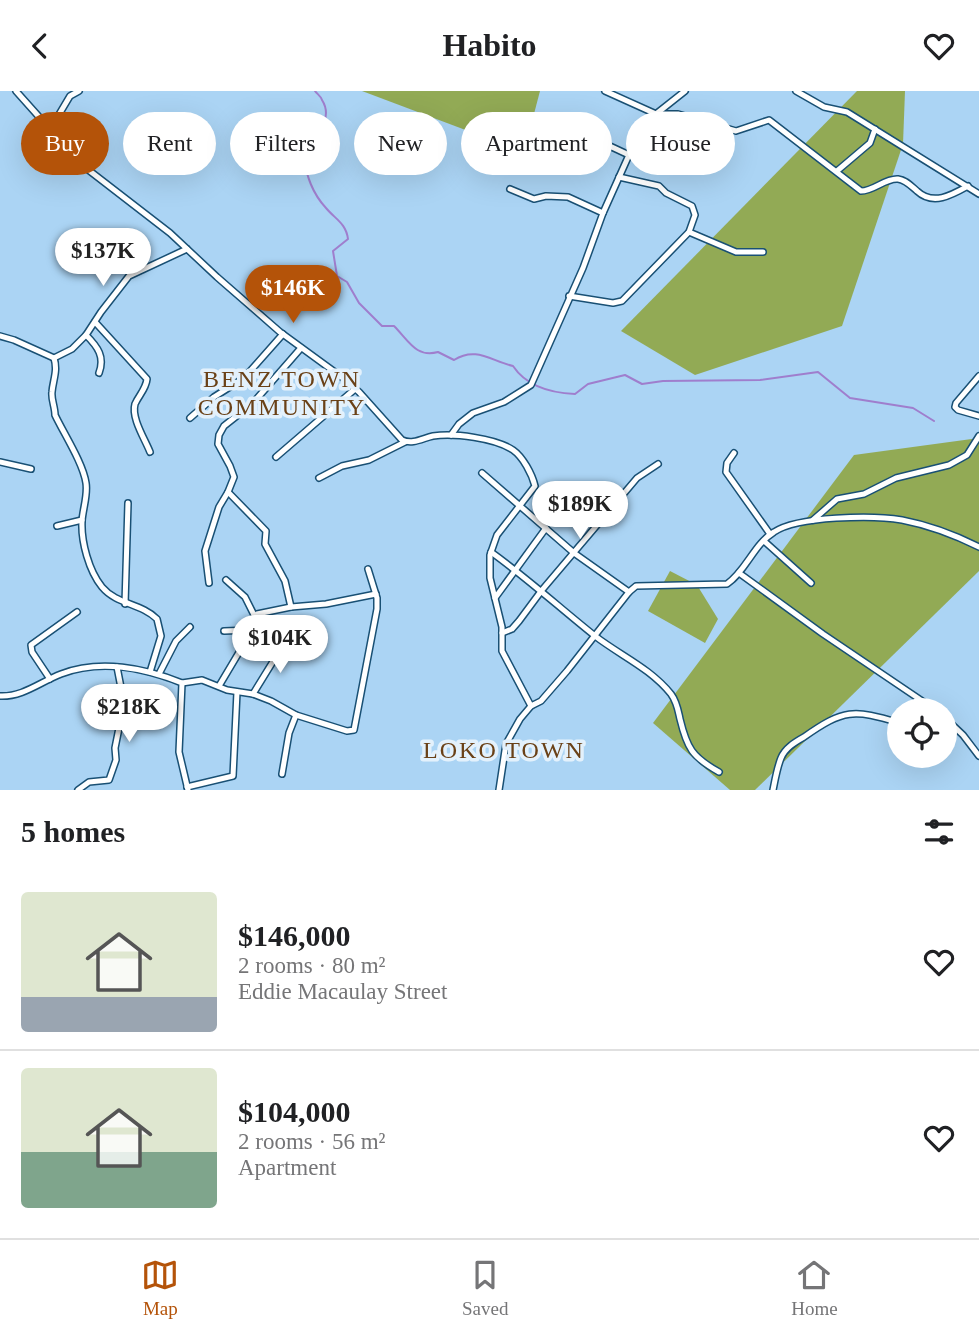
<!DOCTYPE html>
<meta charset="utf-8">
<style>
:root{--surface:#fff;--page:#f6f6f6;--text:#202124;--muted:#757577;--line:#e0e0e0;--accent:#b45309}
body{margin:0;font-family:"Times New Roman",serif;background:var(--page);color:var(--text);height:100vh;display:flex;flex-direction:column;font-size:26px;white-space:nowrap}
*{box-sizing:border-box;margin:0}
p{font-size:23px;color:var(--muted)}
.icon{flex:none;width:38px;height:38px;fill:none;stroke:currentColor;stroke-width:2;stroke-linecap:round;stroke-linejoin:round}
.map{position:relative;height:699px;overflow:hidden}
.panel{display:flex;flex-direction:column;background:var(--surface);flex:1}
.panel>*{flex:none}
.guide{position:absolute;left:21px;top:21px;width:938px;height:63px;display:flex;gap:14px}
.fabs{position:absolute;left:887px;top:607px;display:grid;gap:14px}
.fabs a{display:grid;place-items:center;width:70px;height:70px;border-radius:50%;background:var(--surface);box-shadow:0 7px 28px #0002;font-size:35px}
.price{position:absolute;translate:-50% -60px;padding:0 16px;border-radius:24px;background:#fff;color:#222;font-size:23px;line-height:46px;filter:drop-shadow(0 2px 4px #0008)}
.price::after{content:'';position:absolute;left:50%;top:42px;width:21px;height:16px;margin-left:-10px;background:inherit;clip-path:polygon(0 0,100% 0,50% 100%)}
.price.on{background:var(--accent);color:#fff}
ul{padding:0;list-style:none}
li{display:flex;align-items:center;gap:21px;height:175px;padding:0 21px}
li+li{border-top:2px solid var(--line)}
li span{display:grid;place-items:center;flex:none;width:196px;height:140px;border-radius:7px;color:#555}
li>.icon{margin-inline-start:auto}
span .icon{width:84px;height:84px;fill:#fffc;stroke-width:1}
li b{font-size:30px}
h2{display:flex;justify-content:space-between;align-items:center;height:84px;padding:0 21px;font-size:30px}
.chip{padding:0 24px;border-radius:32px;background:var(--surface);box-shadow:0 7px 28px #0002;font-size:24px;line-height:63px}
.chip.on{background:var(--accent);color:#fff}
header{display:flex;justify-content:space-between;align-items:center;height:91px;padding:0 21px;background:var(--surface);font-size:32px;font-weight:800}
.tab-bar{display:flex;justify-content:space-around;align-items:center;height:98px;border-top:2px solid var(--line);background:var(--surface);font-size:19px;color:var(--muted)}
.tab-bar a{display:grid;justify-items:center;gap:4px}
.tab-bar .on{color:var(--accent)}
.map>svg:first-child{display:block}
.green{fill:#92aa55}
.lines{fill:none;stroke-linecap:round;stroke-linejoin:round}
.stream{stroke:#9f7ecd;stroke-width:2}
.minor-casing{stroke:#195074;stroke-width:8}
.minor{stroke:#fff;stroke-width:5}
.labels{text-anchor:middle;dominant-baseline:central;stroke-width:7;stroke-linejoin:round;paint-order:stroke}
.neighbourhood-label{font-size:24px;letter-spacing:2px;fill:#6a4117;stroke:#e3f1fc}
</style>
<header><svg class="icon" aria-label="back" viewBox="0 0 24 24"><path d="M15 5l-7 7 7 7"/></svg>Habito<svg class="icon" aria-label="heart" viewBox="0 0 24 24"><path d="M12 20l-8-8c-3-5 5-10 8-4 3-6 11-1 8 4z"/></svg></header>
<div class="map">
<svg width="979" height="699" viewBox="0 0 979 699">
<rect width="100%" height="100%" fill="#abd4f4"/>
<!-- green -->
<g class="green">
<polygon points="362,0 540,0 524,61"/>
<polygon points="857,0 905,0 903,53 842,235 695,284 621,240"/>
<polygon points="979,347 979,480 755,699 730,699 653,632 854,364"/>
<polygon points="670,480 697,494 718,528 705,552 648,520"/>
</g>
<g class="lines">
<!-- stream -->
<path class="stream" d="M315 0C317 3 321 5 322 9 335 29 313 49 303 66 307 85 312 102 326 117 335 128 346 132 348 148L333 160 337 185 347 191 359 212 382 235H394C409 250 416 267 438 261L454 269C476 255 491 270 513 275 527 296 551 302 575 303L588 293 625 284 642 293 663 290 760 289 818 281 850 307 913 317 934 330"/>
<!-- minor casing -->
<g class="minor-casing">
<g id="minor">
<path d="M16 0 82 74 170 142 217 186 280 241 343 287 359 301 402 349C413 354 423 347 433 345 454 342 495 347 513 359 523 366 532 383 535 395L497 444 490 464V487L502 536V560L531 615"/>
<path d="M605 0 656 23H678L736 40 769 29 861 100C874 100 885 87 898 88 906 89 911 95 917 100 933 115 952 104 968 95"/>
<polyline points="796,0 824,16 847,21 979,103"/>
<polyline points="51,37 70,5 79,0"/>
<polyline points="531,57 571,37 629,64"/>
<polyline points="837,80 870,52 875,38"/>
<polyline points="510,98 534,108 546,105 568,106 603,122"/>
<polyline points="689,141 736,161 763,161"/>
<polyline points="569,205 613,212 622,210 689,141 695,124 692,115 666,102 659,95 619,86"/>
<path d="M95 231 147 288C146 298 139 304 135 313 131 327 145 348 150 361"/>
<polyline points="0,245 14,249 54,267 72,258 86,244"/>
<path d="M54 267C58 280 53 289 52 301 51 308 55 316 55 324 64 343 83 372 86 392 88 404 83 417 82 430 81 451 89 480 102 496 117 514 141 512 157 528L161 545 150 581"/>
<path d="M99 282C105 266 98 256 86 244L101 221 129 185 187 158"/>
<polyline points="979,285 956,312 955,316 958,319 979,325"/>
<polyline points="190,327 214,306 244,287 283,243"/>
<polyline points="451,344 459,333 473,322 504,311 531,294 583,177 603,122 629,64 656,23 685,0"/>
<polyline points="734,362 727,372 726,381 770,443"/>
<polyline points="276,366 355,298"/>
<polyline points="0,371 31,378"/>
<polyline points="482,382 574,462 629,501"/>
<polyline points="319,387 342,375 369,369 405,351"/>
<polyline points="228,401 266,440 265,453 285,490 291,516"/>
<polyline points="813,429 837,408 864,403 896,387 949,374 967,364 979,345"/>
<polyline points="57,435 82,429"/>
<polyline points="764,450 811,492"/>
<path d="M491 461C527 487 560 517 595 545 621 565 650 577 671 603 677 611 678 619 680 628 687 657 692 666 719 681"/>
<polyline points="739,482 823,543 937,620"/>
<polyline points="226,489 245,506 255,526"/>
<polyline points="209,492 205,460 219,416 228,401 234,386 230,375 218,353 219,344 224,335 253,312 301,257"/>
<polyline points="495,507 546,437"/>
<polyline points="125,513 128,412"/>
<polyline points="224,540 251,539"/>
<polyline points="502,542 512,538 519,530 542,499 637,387 658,373"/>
<polyline points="159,583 176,550 190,536"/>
<polyline points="50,588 32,561 31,554 77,521"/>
<polyline points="182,592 202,589 227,599 253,603 271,610 296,624 347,640 354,639 377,518 377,507 368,478"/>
<polyline points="219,595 247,548 257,523 291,516 326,513 376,503"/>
<polyline points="253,603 285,551"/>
<path d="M0 605C23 606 40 591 61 583 100 568 145 577 182 592L179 661 188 699"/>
<polyline points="945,627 963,644 979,665"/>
<polyline points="282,683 289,642 296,624"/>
<polyline points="187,696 233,685 237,601"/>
<polyline points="78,699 89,691 109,689 116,669 115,657 124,612 117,576"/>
<path d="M499 699 506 653 520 628 531 615 541 610 567 580 629 501 636 495 727 493C746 480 754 453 774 441 798 425 873 424 902 429 928 434 955 444 979 456"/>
<path d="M773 699C775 689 777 677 781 667 785 657 795 651 804 646 844 618 853 618 900 632"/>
</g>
</g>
<!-- minor -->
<use href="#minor" class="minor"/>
</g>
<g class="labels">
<!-- neighbourhood labels -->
<g class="neighbourhood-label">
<text x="282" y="288">BENZ TOWN<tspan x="282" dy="28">COMMUNITY</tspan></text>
<text x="504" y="659">LOKO TOWN</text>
</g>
</g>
</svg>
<div class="fabs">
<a><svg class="icon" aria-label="locate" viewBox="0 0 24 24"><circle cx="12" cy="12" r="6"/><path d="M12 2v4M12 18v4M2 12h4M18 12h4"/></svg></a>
</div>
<b class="price" style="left:103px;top:197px">$137K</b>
<b class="price on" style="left:293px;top:234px">$146K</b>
<b class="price" style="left:580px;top:450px">$189K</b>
<b class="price" style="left:280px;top:584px">$104K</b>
<b class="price" style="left:129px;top:653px">$218K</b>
<div class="guide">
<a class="chip on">Buy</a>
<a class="chip">Rent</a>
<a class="chip">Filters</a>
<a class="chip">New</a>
<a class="chip">Apartment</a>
<a class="chip">House</a>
</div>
</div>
<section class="panel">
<h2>5 homes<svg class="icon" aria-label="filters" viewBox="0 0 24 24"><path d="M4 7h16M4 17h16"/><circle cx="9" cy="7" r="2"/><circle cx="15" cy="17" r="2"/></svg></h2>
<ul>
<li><span style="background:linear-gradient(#dfe7d0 75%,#9aa5b1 0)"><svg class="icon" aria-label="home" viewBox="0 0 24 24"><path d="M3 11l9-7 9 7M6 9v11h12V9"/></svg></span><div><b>$146,000</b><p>2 rooms · 80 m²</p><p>Eddie Macaulay Street</p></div><svg class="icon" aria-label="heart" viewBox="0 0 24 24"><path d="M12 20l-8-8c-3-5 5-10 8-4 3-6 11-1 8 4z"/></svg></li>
<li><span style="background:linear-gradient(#dfe7d0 60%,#7fa58c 0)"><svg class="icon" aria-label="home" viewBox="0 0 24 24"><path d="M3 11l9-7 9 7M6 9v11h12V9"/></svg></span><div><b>$104,000</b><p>2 rooms · 56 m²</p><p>Apartment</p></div><svg class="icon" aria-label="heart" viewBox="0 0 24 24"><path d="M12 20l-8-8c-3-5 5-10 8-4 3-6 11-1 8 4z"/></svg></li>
</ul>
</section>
<nav class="tab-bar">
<a class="on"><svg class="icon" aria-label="map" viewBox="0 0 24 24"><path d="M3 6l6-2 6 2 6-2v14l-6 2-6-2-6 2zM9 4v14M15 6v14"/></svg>Map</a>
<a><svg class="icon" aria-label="saved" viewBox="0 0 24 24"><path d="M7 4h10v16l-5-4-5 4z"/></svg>Saved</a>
<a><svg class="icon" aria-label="home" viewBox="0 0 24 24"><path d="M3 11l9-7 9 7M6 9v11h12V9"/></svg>Home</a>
</nav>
